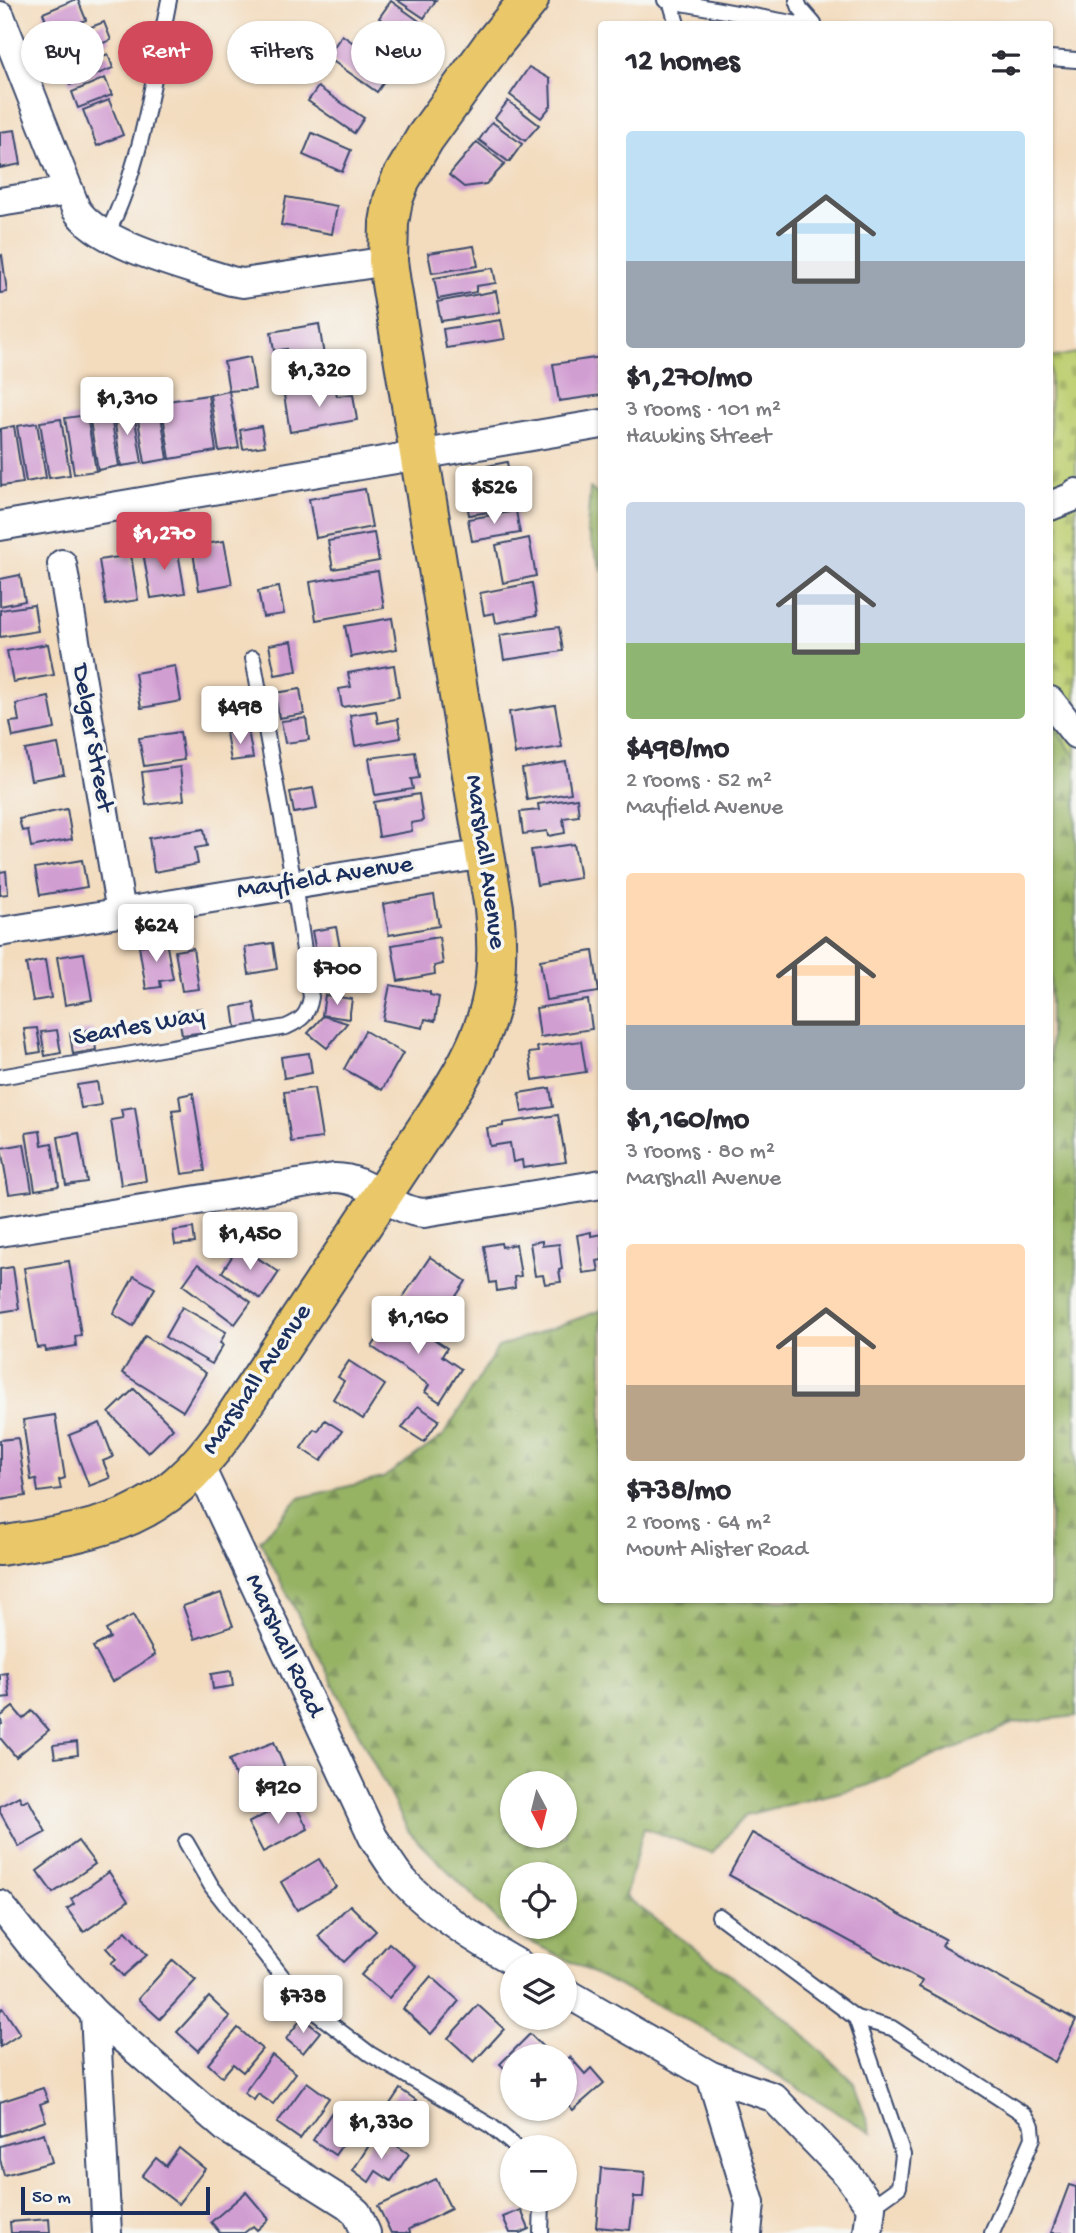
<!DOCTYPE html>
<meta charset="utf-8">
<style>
:root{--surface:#fff;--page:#f2f2f3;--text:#2b2b33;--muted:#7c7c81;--accent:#d1495b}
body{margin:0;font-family:"Gochi Hand",sans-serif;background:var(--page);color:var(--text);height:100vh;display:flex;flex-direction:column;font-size:26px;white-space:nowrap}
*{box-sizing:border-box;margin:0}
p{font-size:23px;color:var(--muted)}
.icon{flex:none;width:38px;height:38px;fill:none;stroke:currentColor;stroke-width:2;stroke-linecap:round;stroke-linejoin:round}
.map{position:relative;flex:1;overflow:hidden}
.side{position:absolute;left:598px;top:21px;width:455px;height:1582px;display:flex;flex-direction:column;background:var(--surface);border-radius:7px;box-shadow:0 2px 5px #0004}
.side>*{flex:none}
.hud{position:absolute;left:21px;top:21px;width:472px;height:63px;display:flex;gap:14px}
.needle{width:46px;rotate:173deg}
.controls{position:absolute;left:500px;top:1771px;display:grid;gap:14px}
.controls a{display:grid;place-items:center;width:77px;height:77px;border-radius:50%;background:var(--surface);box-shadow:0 2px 5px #0004;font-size:35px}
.scale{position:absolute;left:21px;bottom:18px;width:189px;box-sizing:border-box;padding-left:7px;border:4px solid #1b2f5e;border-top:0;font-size:19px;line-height:24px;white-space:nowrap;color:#1b2f5e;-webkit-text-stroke:5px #f6f6f2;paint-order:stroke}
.price{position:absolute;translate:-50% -60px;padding:0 16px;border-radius:7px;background:#fff;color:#222;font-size:23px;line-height:46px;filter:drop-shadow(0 2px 4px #0008)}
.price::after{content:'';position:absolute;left:50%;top:42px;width:21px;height:16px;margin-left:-10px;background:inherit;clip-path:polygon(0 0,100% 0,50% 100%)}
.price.selected{background:var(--accent);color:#fff}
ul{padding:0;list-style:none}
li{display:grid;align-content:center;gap:14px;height:371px;padding:0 28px}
li span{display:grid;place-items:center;height:217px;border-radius:7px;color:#555}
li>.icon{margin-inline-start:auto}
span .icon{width:126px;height:126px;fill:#fffc;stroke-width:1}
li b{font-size:30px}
h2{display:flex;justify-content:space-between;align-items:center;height:84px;padding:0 28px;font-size:30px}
.chip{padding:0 24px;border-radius:32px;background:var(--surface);box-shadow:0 2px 5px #0004;font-size:24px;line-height:63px}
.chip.selected{background:var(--accent);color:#fff}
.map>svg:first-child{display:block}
.forest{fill:url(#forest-firs);stroke:#587061;stroke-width:2;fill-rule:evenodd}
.cemetery{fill:url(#cemetery-stones);stroke:#6c7f68;stroke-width:2}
.building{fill:#d19ed2}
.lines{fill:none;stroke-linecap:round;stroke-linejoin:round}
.service-casing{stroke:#3b496c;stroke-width:18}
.minor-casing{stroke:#3b496c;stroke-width:32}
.primary-casing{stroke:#3b496c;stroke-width:42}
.service{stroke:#fff;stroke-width:14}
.minor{stroke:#fff;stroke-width:28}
.primary{stroke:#eac769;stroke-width:38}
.labels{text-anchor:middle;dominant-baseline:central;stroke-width:7;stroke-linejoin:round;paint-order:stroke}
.street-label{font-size:26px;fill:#1b2f5e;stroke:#f6f6f2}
</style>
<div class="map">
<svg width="1076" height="2233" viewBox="0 0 1076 2233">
<defs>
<pattern id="forest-firs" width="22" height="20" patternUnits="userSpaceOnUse" patternTransform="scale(1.75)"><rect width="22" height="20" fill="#96b264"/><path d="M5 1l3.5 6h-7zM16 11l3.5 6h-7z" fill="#7a9156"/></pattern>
<pattern id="cemetery-stones" width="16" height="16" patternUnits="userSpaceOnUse" patternTransform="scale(1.75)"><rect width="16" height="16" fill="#becf72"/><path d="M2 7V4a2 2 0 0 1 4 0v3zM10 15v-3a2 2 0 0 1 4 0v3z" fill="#a3b265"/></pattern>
</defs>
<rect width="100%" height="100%" fill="#f6f6f2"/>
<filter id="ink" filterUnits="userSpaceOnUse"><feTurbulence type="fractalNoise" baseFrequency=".0143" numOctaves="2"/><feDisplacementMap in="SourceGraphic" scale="14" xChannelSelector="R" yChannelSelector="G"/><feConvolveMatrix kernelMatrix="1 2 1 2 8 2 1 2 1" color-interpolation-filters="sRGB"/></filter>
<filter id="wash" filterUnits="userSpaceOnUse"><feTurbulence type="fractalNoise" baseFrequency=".00686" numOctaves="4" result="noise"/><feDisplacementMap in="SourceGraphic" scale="28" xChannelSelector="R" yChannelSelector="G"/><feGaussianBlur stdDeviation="1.57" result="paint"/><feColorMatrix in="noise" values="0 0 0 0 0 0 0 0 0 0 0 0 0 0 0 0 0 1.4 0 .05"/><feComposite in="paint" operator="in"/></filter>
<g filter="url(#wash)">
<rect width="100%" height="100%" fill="#f3dbbd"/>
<!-- forest -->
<g class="forest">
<polygon points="590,488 602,498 602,571 587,531"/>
<path d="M1053 725 1076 758V1716L1014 1723 866 1786 745 1815 712 1853 644 1828 625 1896 784 2016 854 2083 871 2133 695 2024 507 1930 409 1832 260 1541 299 1498 383 1478 443 1436 498 1347 602 1310V1600H1050V726ZM513 1783H565V1836H513ZM513 1874H565V1927H513Z"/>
</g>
<!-- cemetery -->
<polygon class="cemetery" points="1076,353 1076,758 1050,720 1050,358"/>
<g id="blocks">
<!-- building -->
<g class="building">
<polygon points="74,0 78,0 86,20 51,33 43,13"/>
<polygon points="397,0 436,0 424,18"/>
<polygon points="391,1 422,23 410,40 379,18"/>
<polygon points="104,22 111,40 61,59 54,41"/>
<polygon points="342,35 392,70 377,92 327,57"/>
<polygon points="108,54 113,68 70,85 65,71"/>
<polygon points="529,67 550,79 551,106 541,118 510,95"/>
<polygon points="105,78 112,95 78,108 72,92"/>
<polygon points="318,87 364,118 354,133 308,101"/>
<polygon points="109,100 123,135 97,146 83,110"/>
<polygon points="508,101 539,125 525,141 495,118"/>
<polygon points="492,122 522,144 509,162 479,140"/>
<polygon points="15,130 21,164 0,168 0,132"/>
<polygon points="312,133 351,150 342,172 303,155"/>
<polygon points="477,142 505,164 486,184 464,187 449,175"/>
<polygon points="286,197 337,206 332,234 281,225"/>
<polygon points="474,246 478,266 432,273 428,253"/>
<polygon points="2,255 7,292 0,293 0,256"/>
<polygon points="493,268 496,283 476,286 476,292 438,299 434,278"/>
<polygon points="496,291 500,312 441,321 437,302"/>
<polygon points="501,320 505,339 446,348 443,329"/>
<polygon points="319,324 324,356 289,362 287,349 274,351 271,332"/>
<polygon points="250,357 255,389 229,391 224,362"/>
<polygon points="602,357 602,395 559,401 553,364"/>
<polygon points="335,387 337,396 353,394 357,420 290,432 284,395"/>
<polygon points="229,391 239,448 219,451 210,395"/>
<polygon points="208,395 216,451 170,459 161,402"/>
<polygon points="159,403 168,459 145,463 136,407"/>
<polygon points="133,407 142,463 121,466 113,410"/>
<polygon points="110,410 119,466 98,470 89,414"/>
<polygon points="87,415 96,471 74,474 65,418"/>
<polygon points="61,419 70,475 49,478 40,422"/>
<polygon points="37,423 46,478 26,482 17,426"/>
<polygon points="14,426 23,483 1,486 0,429"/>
<polygon points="261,426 265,446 243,449 240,430"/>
<polygon points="507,462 511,485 466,493 462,471"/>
<polygon points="365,489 372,527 316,538 309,499"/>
<polygon points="512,489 515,508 469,515 466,497"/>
<polygon points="516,511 520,533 472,541 468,519"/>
<polygon points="374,533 379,561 333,569 328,541"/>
<polygon points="529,538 536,576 503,583 496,545"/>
<polygon points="224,541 232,584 199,590 192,546"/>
<polygon points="177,546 185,593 151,598 143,552"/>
<polygon points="131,555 138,600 106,605 99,560"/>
<polygon points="378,571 384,608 316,620 310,582"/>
<polygon points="20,575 25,601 0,606 0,579"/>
<polygon points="532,583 537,615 496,623 494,613 484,615 480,593"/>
<polygon points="279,587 284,614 263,617 258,591"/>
<polygon points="34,605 38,631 0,637 0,610"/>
<polygon points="392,618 397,649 351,657 345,626"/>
<polygon points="559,627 563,651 504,660 500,635"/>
<polygon points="292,641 297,671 275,675 269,645"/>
<polygon points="48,644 54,675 13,682 7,651"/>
<polygon points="394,665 399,697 342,707 339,689 351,687 348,673"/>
<polygon points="175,666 181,701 141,708 135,673"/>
<polygon points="300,689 304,714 279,718 275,693"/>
<polygon points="49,697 55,729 13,737 10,722 19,721 16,704"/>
<polygon points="555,705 562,747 515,754 509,712"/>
<polygon points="376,711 378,723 398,719 401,738 355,746 350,715"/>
<polygon points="306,718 309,740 285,743 281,721"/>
<polygon points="248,730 253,758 231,761 226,733"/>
<polygon points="180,732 184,760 144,766 139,738"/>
<polygon points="58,744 64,774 31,780 25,750"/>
<polygon points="415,752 419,778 411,779 413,789 375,795 369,758"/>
<polygon points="566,762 571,793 527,800 522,769"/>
<polygon points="180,767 184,800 146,805 142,772"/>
<polygon points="313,788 317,809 294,813 290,792"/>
<polygon points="419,794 423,821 411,823 412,831 379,837 374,802"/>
<polygon points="577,798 579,816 563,818 565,833 548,836 547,831 523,834 520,812 539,810 538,804"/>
<polygon points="67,809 72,839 31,847 28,830 22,831 19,819"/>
<polygon points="204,829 207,846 195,848 198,864 154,872 149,838"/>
<polygon points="574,844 580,878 537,885 531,850"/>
<polygon points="82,860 87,887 40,895 35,868"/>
<polygon points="6,871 8,894 0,895 0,872"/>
<polygon points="434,895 439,926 389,935 383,904"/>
<polygon points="336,927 340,948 316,952 312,931"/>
<polygon points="439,937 443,964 434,966 435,974 398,981 392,945"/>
<polygon points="166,941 173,979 160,981 161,987 146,989 139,946"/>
<polygon points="273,943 277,969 249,974 245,947"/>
<polygon points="193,948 199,989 182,991 175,951"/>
<polygon points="593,951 599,992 546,1000 540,960"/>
<polygon points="84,953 92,1000 65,1005 57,957"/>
<polygon points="45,960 51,998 33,1001 26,964"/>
<polygon points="390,985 430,992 430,995 439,997 435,1021 425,1019 423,1028 383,1020"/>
<polygon points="325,995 352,999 349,1019 322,1015"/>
<polygon points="588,1000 592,1029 540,1037 536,1008"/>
<polygon points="254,1003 258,1025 236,1029 233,1007"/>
<polygon points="202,1008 206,1032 182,1035 178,1011"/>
<polygon points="323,1016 347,1023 327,1048 308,1033"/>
<polygon points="37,1028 41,1052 28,1054 24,1029"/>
<polygon points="93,1029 96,1050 73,1054 70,1033"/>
<polygon points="57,1030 61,1053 45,1056 41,1032"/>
<polygon points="365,1031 403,1053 382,1090 344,1069"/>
<polygon points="581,1041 586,1072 533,1080 529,1053 538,1052 537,1047"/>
<polygon points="309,1053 312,1073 284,1078 281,1057"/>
<polygon points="97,1082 101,1105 81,1108 77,1085"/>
<polygon points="314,1088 322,1138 291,1142 284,1092"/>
<polygon points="550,1088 553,1107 522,1112 519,1093"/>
<polygon points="193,1093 205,1171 182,1174 172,1110 181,1109 179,1096"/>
<polygon points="135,1107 146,1181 121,1185 111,1120 123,1118 121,1109"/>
<polygon points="558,1115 566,1162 523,1168 522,1160 513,1162 510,1143 490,1146 487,1128 503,1126 503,1123"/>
<polygon points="40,1131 42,1145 52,1143 59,1186 35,1190 26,1133"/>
<polygon points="79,1133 87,1182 66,1185 58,1137"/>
<polygon points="24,1144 32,1191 9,1194 1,1148"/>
<polygon points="193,1228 195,1243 175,1245 173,1231"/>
<polygon points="591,1232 591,1236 602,1234 602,1260 597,1261 599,1271 583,1273 577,1235"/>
<polygon points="542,1241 542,1246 559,1244 562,1269 559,1270 561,1282 545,1284 543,1275 535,1276 530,1243"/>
<polygon points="501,1243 502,1247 516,1244 521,1276 514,1277 515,1288 497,1291 496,1282 490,1283 484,1246"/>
<polygon points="239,1246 279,1272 261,1299 222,1272"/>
<polygon points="430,1257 466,1281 433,1331 397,1306"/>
<polygon points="69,1261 81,1335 75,1336 76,1346 46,1351 45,1347 37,1348 24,1268"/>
<polygon points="198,1264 251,1302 235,1324 183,1285"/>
<polygon points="13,1267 19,1309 0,1312 0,1269"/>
<polygon points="134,1276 155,1288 133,1326 113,1314"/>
<polygon points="182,1307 226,1332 220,1343 223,1345 212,1364 165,1337"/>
<polygon points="391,1318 405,1327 408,1322 447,1348 442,1356 461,1369 440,1402 425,1392 429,1385 372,1347"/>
<polygon points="145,1336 206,1373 183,1411 122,1373"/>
<polygon points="349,1361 385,1385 363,1419 333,1399 344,1381 338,1377"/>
<polygon points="134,1389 173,1428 148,1453 109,1413"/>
<polygon points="418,1406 439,1420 424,1442 402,1428"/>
<polygon points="55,1415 65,1478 59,1480 61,1489 38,1492 36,1479 31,1480 23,1420"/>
<polygon points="325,1420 342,1431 321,1461 301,1448 314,1429 318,1431"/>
<polygon points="100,1423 113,1457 103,1461 110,1478 89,1486 69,1435"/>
<polygon points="18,1438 26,1496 0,1500 0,1440"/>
<polygon points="221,1593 233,1626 195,1639 183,1606"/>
<polygon points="133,1615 155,1655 112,1682 93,1647 110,1638 106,1630"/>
<polygon points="231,1671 233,1686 213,1689 211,1674"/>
<polygon points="7,1673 10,1697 0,1698 0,1674"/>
<polygon points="13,1707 23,1719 32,1711 49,1730 16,1757 0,1738 0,1725 2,1724 0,1717"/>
<polygon points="77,1742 78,1755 55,1758 53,1745"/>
<polygon points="274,1742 287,1773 242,1792 229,1760"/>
<polygon points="19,1796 22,1802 28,1799 46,1832 19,1847 0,1812 0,1806"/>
<polygon points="293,1800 308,1829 263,1852 248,1823"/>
<polygon points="752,1833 945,1939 942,1946 1076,2020 1055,2062 919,1987 922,1981 729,1875"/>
<polygon points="78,1841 95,1864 53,1893 37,1871"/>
<polygon points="319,1859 336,1887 297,1910 281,1882"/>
<polygon points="109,1872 128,1901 84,1932 67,1909 74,1904 71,1899"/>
<polygon points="350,1905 376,1931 344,1962 318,1936"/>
<polygon points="126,1931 147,1955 123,1976 111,1963 116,1959 106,1948"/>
<polygon points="389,1943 416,1966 389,1998 361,1975"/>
<polygon points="173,1960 196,1980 160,2019 138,1999"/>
<polygon points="431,1976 459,2001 431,2034 403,2009"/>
<polygon points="209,1997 230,2017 198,2051 177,2032"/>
<polygon points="478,2005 504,2029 474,2062 448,2038"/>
<polygon points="3,2008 20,2034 0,2047 0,2011"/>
<polygon points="302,2018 320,2032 303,2053 286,2039"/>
<polygon points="238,2028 262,2049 243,2072 233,2064 222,2077 208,2064"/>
<polygon points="530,2034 550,2054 513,2056 513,2076 500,2064"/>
<polygon points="272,2055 296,2073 273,2104 258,2094 254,2100 244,2093"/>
<polygon points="570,2057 585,2074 591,2068 604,2083 573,2110 565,2101 565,2061"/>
<polygon points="307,2082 329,2098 300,2139 277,2123"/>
<polygon points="43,2088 48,2101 40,2104 46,2121 0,2136 0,2102"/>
<polygon points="400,2089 416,2100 405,2115 390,2104"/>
<polygon points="332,2112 354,2128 335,2155 313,2140"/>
<polygon points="44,2133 52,2162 4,2175 0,2159 0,2146"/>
<polygon points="372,2141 384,2149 390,2141 409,2154 391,2181 376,2171 369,2182 353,2170"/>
<polygon points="179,2148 205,2169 178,2204 142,2176 156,2158 166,2166"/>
<polygon points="601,2168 645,2172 643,2197 634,2197 630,2230 596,2227"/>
<polygon points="436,2179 451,2209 409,2229 410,2233 391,2233 378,2206"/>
<polygon points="1069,2185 1076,2187 1076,2233 1051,2233"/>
<polygon points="246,2192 269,2219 257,2230 253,2226 244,2233 220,2233 211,2222"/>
<polygon points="521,2210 529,2229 520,2233 510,2233 503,2217"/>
<polygon points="49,2219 50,2233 11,2233 10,2222"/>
</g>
</g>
</g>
<g filter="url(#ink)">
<use href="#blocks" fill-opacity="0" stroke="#3b496c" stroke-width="2"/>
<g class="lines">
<!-- service casing -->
<g class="service-casing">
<g id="service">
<polyline points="665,0 798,24"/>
<polyline points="670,0 677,24"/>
<polyline points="797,0 800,8 814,24"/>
<polyline points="1050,58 1076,60"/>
<path d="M107 234C143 162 153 79 169 0"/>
<path d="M0 1077 286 1027C302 1020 308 1015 311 997L294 884 253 658"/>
<polyline points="186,1842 212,1887 303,2003 370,2054 491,2126 516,2147"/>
<polyline points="719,1916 856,2018"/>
<polyline points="871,2207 899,2187 903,2155 856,2018 892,2028 1025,2115 1032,2126 1033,2138 992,2233"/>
<polyline points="541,2233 542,2200"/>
</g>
</g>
<!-- minor casing -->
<g class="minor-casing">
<g id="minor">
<path d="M0 16 76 209C99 246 189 267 231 281L243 283 388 261"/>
<polyline points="0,202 69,191"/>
<polyline points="1050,506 1073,497 1076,493"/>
<polyline points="0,526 602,424"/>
<polyline points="62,564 121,912"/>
<polyline points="1050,701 1076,734"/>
<polyline points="0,932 485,854"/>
<path d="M0 1232 334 1178C369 1177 390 1211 424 1213L602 1184"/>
<path d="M199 1465 373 1837C381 1849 389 1862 397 1873 426 1910 480 1942 520 1965"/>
<polyline points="0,1905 33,1947 95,2014 226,2128 348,2205 357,2213 366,2233"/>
<polyline points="565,1992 711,2076 750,2203 747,2233"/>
<polyline points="95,2014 107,2233"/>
<polyline points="711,2076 773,2097 848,2175 871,2207 868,2233"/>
</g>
</g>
<!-- primary casing -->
<g class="primary-casing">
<path id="primary" d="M0 1546C104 1529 159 1523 225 1432L450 1093C491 1028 502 985 494 908L391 283 388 261 389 223 393 200 401 179 425 138 493 44 529 0"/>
</g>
<!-- service -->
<use href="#service" class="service"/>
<!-- minor -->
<use href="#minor" class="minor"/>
<!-- primary -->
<use href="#primary" class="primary"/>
</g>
</g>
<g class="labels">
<!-- street labels -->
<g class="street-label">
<text transform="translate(91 738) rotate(80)">Delger Street</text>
<text transform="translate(484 862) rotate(82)">Marshall Avenue</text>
<text transform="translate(325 879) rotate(-9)">Mayfield Avenue</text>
<text transform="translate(139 1028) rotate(-10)">Searles Way</text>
<text transform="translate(258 1380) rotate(-56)">Marshall Avenue</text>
<text transform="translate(283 1646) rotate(65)">Marshall Road</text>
</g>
</g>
</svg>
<div class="controls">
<a><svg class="needle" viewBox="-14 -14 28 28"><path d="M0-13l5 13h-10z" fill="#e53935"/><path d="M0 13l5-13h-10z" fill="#7c7c81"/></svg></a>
<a><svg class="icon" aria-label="locate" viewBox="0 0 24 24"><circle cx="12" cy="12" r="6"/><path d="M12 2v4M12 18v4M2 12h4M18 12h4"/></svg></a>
<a><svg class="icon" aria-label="layers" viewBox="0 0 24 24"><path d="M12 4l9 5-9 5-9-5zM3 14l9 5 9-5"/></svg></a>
<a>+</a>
<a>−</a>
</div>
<div class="scale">50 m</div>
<b class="price" style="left:319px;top:409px">$1,320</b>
<b class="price" style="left:127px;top:437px">$1,310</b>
<b class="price" style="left:494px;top:526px">$526</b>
<b class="price selected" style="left:164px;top:572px">$1,270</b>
<b class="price" style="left:240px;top:746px">$498</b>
<b class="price" style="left:156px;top:964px">$624</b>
<b class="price" style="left:337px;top:1007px">$700</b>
<b class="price" style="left:250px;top:1272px">$1,450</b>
<b class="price" style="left:418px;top:1356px">$1,160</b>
<b class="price" style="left:278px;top:1826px">$920</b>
<b class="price" style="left:303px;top:2035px">$738</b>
<b class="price" style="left:381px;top:2161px">$1,330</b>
<div class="hud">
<a class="chip">Buy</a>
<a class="chip selected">Rent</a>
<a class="chip">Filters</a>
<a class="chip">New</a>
</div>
<section class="side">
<h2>12 homes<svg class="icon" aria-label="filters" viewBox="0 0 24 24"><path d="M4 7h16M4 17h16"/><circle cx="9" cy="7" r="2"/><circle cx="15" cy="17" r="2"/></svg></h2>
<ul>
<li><span style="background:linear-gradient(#bfe0f5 60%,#9aa5b1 0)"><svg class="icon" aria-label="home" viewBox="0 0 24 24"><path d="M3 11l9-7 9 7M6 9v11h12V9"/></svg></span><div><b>$1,270/mo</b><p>3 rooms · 101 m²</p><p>Hawkins Street</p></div></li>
<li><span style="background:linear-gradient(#c9d6e8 65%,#8fb573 0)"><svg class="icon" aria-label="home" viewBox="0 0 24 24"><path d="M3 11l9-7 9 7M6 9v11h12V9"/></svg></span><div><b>$498/mo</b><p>2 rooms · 52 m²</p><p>Mayfield Avenue</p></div></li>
<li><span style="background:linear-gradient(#ffd9b3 70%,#9aa5b1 0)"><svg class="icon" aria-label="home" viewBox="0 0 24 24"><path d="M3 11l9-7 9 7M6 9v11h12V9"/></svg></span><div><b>$1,160/mo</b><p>3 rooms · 80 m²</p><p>Marshall Avenue</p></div></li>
<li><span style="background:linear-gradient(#ffd9b3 65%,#b9a48a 0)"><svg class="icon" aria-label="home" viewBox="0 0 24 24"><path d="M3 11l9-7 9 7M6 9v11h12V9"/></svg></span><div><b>$738/mo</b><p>2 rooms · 64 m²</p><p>Mount Alister Road</p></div></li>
</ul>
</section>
</div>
